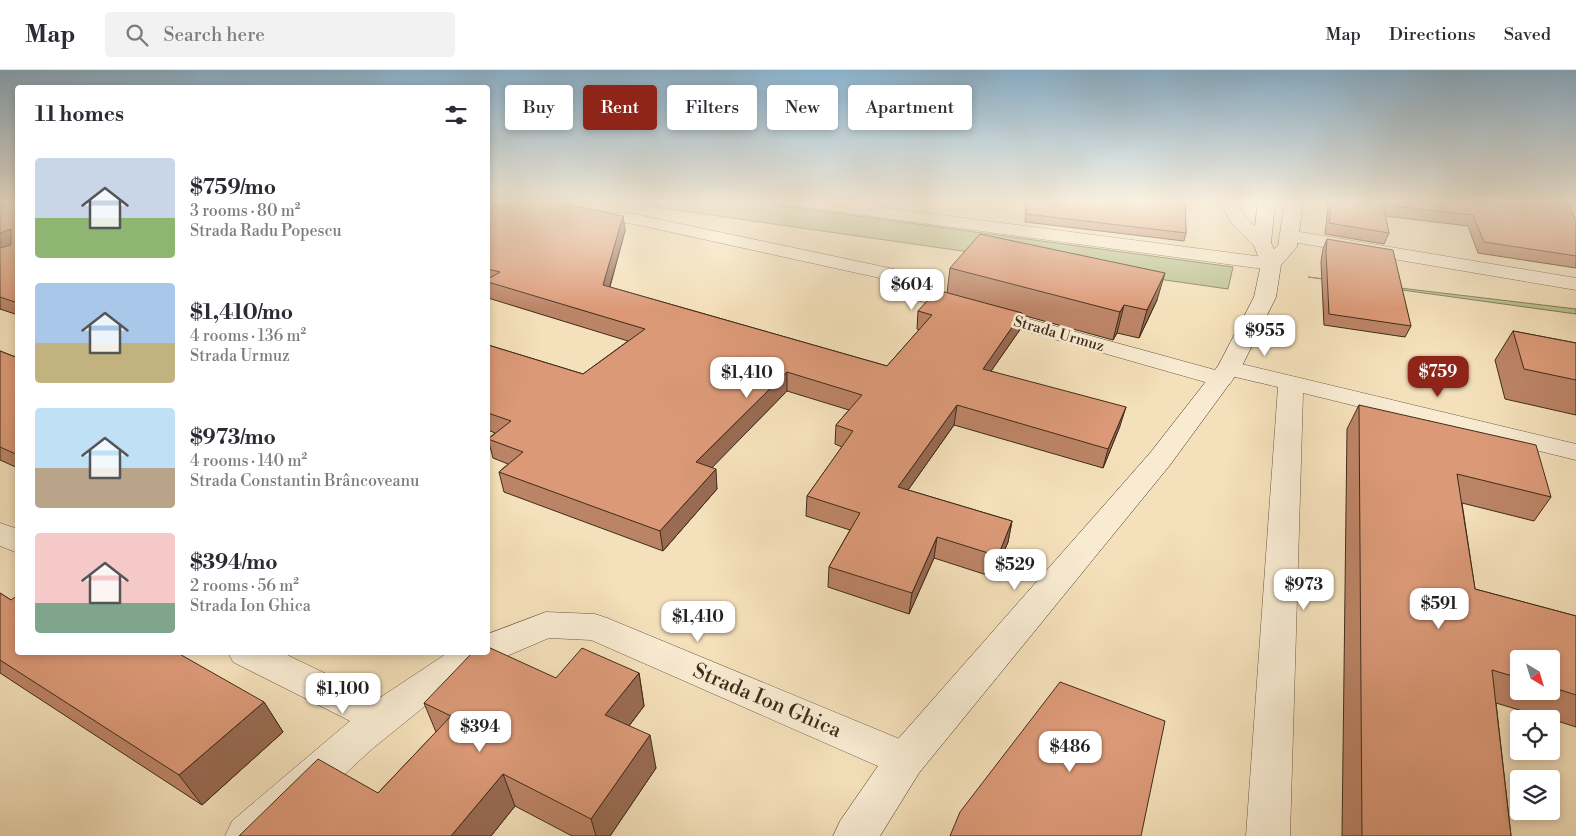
<!DOCTYPE html>
<meta charset="utf-8">
<style>
:root{--surface:#fff;--page:#f2f2f3;--text:#2b2b33;--muted:#7c7c81;--line:#e1e1e2;--accent:#8f2418}
body{margin:0;font-family:"Libre Bodoni",serif;background:var(--page);color:var(--text);height:100vh;display:flex;flex-direction:column;font-size:19px;white-space:nowrap}
*{box-sizing:border-box;margin:0}
p{font-size:16px;color:var(--muted)}
.icon{flex:none;width:28px;height:28px;fill:none;stroke:currentColor;stroke-width:2;stroke-linecap:round;stroke-linejoin:round}
.map{position:relative;flex:1;overflow:hidden}
.drawer{position:absolute;left:15px;top:15px;width:475px;height:570px;display:flex;flex-direction:column;background:var(--surface);border-radius:5px;box-shadow:0 2px 8px #0003}
.drawer>*{flex:none}
.banner{position:absolute;left:505px;top:15px;width:475px;height:45px;display:flex;gap:10px}
.needle{width:32px;rotate:142deg}
.fabs{position:absolute;left:1510px;top:580px;display:grid;gap:10px}
.fabs a{display:grid;place-items:center;width:50px;height:50px;border-radius:5px;background:var(--surface);box-shadow:0 2px 8px #0003;font-size:25px}
.price{position:absolute;translate:-50% -42px;padding:0 11px;border-radius:10px;background:#fff;color:#222;font-size:16px;line-height:32px;filter:drop-shadow(0 1px 2px #0008)}
.price::after{content:'';position:absolute;left:50%;top:30px;width:15px;height:11px;margin-left:-8px;background:inherit;clip-path:polygon(0 0,100% 0,50% 100%)}
.price.on{background:var(--accent);color:#fff}
ul{padding:0;list-style:none}
li{display:flex;align-items:center;gap:15px;height:125px;padding:0 20px}
li span{display:grid;place-items:center;flex:none;width:140px;height:100px;border-radius:5px;color:#555}
li>.icon{margin-inline-start:auto}
span .icon{width:60px;height:60px;fill:#fffc;stroke-width:1}
li b{font-size:21px}
h2{display:flex;justify-content:space-between;align-items:center;height:60px;padding:0 20px;font-size:21px}
.tag{padding:0 18px;border-radius:5px;background:var(--surface);box-shadow:0 2px 8px #0003;font-size:18px;line-height:45px}
.tag.on{background:var(--accent);color:#fff}
header{display:flex;align-items:center;gap:30px;box-sizing:border-box;height:70px;padding:0 25px;background:var(--surface);border-bottom:1px solid var(--line)}
header strong{font-size:24px}
nav{display:flex;gap:28px;margin-inline-start:auto;font-size:18px}
.search{width:350px;height:45px;background:var(--page);display:flex;align-items:center;gap:12px;box-sizing:border-box;padding:0 18px;border-radius:5px;color:var(--muted);font-size:19px}
.map>svg:first-child{display:block}
.green{fill:#bac291;stroke:#7c7756}
.lines{fill:none;stroke-linecap:round;stroke-linejoin:round}
.street-casing{stroke:#6c5942;stroke-width:1}
.secondary-casing{stroke:#3f2c1a;stroke-width:1}
.street{fill:#f8ebd2;fill-rule:evenodd}
.secondary{fill:#f8ebd2;fill-rule:evenodd}
.wall{fill:#bc8466;stroke:#3f2c1a;fill-rule:evenodd}
.shaded-wall{fill:#996b53;stroke:#3f2c1a}
.building{fill:#db9977;stroke:#3f2c1a}
.labels{text-anchor:middle;dominant-baseline:central;stroke-width:5;stroke-linejoin:round;paint-order:stroke}
.far-street-label{font-size:15px;fill:#3f2c1a;stroke:#f8ebd2}
.near-street-label{font-size:21px;fill:#3f2c1a;stroke:#f8ebd2}
</style>
<header>
<strong>Map</strong>
<div class="search"><svg class="icon" aria-label="search" viewBox="0 0 24 24"><circle cx="10" cy="10" r="6"/><path d="M15 15l6 6"/></svg>Search here</div>
<nav><a>Map</a><a>Directions</a><a>Saved</a></nav>
</header>
<div class="map">
<svg width="1576" height="766" viewBox="0 0 1576 766">
<rect width="100%" height="100%" fill="#f4e0ba"/>
<filter id="stains"><feTurbulence type="fractalNoise" baseFrequency=".004" numOctaves="4"/><feColorMatrix values="0 0 0 0 .2 0 0 0 0 .09 0 0 0 0 .02 0 0 0 .5 -.17"/></filter>
<radialGradient id="worn" r=".72"><stop offset=".6" stop-color="#630" stop-opacity="0"/><stop offset="1" stop-color="#630" stop-opacity=".3"/></radialGradient>
<!-- green -->
<g class="green">
<polygon points="620,132 754,132 1233,197 1228,219"/>
<polygon points="1308,207 1576,239 1576,244"/>
</g>
<g class="lines">
<!-- street casing -->
<g class="street-casing">
<g id="street">
<polygon points="794,132 841,132 1271,188 1278,190 1281,194 1278,198 1271,200 803,137 797,136"/>
<polygon points="1220,132 1236,132 1246,148 1269,169 1271,173 1269,177 1255,177 1233,155"/>
<polygon points="608,142 634,144 894,199 927,221 1219,301 1217,298 1221,293 1229,291 1576,374 1576,390 1303,323 1290,766 1246,766 1278,317 1231,306 1233,309 1230,314 1221,316 1212,314 913,229 880,208 634,154 602,151 599,147 602,143"/>
<polygon points="1288,160 1576,208 1576,220 1281,170 1279,166 1281,162"/>
<polygon points="0,453 18,459 18,483 0,476"/>
<polygon points="546,542 595,544 607,548 919,677 925,690 919,703 905,708 591,570 549,568 493,592 461,611 430,632 372,679 278,766 225,766 232,751 350,651 233,592 228,582 281,582 378,629 449,582 488,582 488,564"/>
</g>
</g>
<!-- secondary casing -->
<g class="secondary-casing">
<polygon id="secondary" points="1258,132 1275,132 1271,173 1274,179 1278,176 1285,132 1303,132 1297,177 1281,195 1276,227 1241,298 1170,395 919,703 880,766 833,766 840,751 891,677 1150,383 1218,296 1254,227 1261,194 1253,173"/>
</g>
<!-- street -->
<use href="#street" class="street"/>
<!-- secondary -->
<use href="#secondary" class="secondary"/>
</g>
<!-- wall -->
<g class="wall">
<polygon points="0,132 18,132 18,245 0,239"/>
<polygon points="488,132 623,146 625,161 610,217 887,296 919,260 917,259 918,241 947,223 950,198 1157,230 1139,268 1117,263 1113,270 1022,245 1019,261 991,301 1120,356 1103,398 954,355 908,420 1012,451 1008,472 993,507 934,488 909,544 828,517 829,497 850,460 806,446 807,426 842,377 835,374 836,355 849,340 787,321 712,397 717,419 663,481 504,422 499,402 508,394 493,388 488,369 495,363 488,360 488,275 583,304 628,271 488,228"/>
<polygon points="1026,132 1185,132 1186,163 1184,171 1025,152"/>
<polygon points="1327,132 1567,132 1575,149 1576,149 1576,198 1478,183 1468,156 1385,146 1389,163 1384,174 1325,164 1328,138"/>
<polygon points="1327,169 1411,256 1405,267 1324,255 1321,192 1323,179"/>
<polygon points="1513,261 1576,273 1576,345 1505,329 1495,290"/>
<polygon points="0,281 18,288 18,398 0,390"/>
<path d="M1359 335 1551 427 1534 451 1462 433 1475 519 1576 546V657L1551 649H1549L1496 633 1511 766H1342L1347 359ZM1519 589H1551V621H1519Z"/>
<polygon points="0,523 11,530 264,632 283,662 202,735 0,603"/>
<polygon points="639,603 644,636 629,656 656,698 610,766 572,766 515,736 491,766 239,766 378,723 436,662 424,633 556,608"/>
</g>
<!-- shaded-wall -->
<g class="shaded-wall">
<polygon points="623,146 625,161 605,233 603,215"/>
<polygon points="11,159 18,174 0,179 0,163"/>
<polygon points="1165,203 1157,230 1139,268 1147,240"/>
<polygon points="1124,235 1117,263 1113,270 1120,242"/>
<polygon points="1022,243 1019,261 980,317 983,299"/>
<polygon points="787,302 787,321 698,412 696,392"/>
<polygon points="957,335 954,355 896,437 898,417"/>
<polygon points="1126,337 1120,356 1103,398 1108,379"/>
<polygon points="716,399 717,419 663,481 660,461"/>
<polygon points="1012,451 1008,472 993,507 998,486"/>
<polygon points="937,467 934,488 909,544 912,523"/>
<polygon points="639,603 644,636 612,678 605,645"/>
<polygon points="264,632 283,662 202,735 179,705"/>
<polygon points="650,665 656,698 610,766 596,766 591,749"/>
<polygon points="503,704 515,736 491,766 451,766"/>
</g>
<!-- building -->
<g class="building">
<polygon points="0,132 18,132 18,233 0,227 0,178 11,175 11,159 0,163"/>
<polygon points="488,132 556,132 623,146 603,215 887,296 932,245 918,241 937,220 1022,243 983,299 1126,337 1108,379 957,335 898,417 1012,451 998,486 937,467 912,523 829,497 860,443 807,426 853,361 836,355 862,325 787,302 696,392 716,399 660,461 499,402 523,382 488,369 511,351 488,343 488,275 583,304 645,259 488,212 488,209 500,202 488,199"/>
<polygon points="1027,132 1185,132 1186,163 1026,144"/>
<polygon points="1331,132 1567,132 1575,149 1576,149 1576,186 1484,172 1473,145 1383,135 1389,163 1329,153"/>
<polygon points="980,164 1165,203 1147,240 1124,235 1120,242 950,198"/>
<polygon points="1327,169 1393,180 1411,256 1329,244 1326,182"/>
<polygon points="1513,261 1576,273 1576,310 1524,299"/>
<polygon points="0,281 18,288 18,385 0,377"/>
<polygon points="1359,335 1536,375 1551,427 1457,404 1475,519 1576,546 1576,625 1551,617 1551,589 1519,589 1519,608 1492,600 1511,766 1362,766"/>
<polygon points="0,523 11,530 18,525 18,582 176,582 264,632 179,705 0,590"/>
<polygon points="488,577 556,608 582,578 639,603 605,645 650,665 591,749 503,704 451,766 239,766 318,689 378,723 451,646 424,633 473,582 488,582"/>
<polygon points="1060,612 1165,651 1141,766 950,766 960,742"/>
</g>
<!-- sky -->
<linearGradient id="sky" x2="0" y2="1"><stop stop-color="#8bb7d5"/><stop offset="0.55" stop-color="#faf1e0"/><stop offset="1" stop-color="#faf1e0" stop-opacity="0"/></linearGradient>
<rect width="1576" height="239" fill="url(#sky)"/>
<g class="labels">
<!-- far-street labels -->
<g class="far-street-label">
<text transform="translate(1059 264) rotate(16)">Strada Urmuz</text>
</g>
<!-- near-street labels -->
<g class="near-street-label">
<text transform="translate(767 631) rotate(23)">Strada Ion Ghica</text>
</g>
</g>
<rect width="100%" height="100%" filter="url(#stains)"/>
<rect width="100%" height="100%" fill="url(#worn)"/>
</svg>
<div class="fabs">
<a><svg class="needle" viewBox="-14 -14 28 28"><path d="M0-13l5 13h-10z" fill="#e53935"/><path d="M0 13l5-13h-10z" fill="#7c7c81"/></svg></a>
<a><svg class="icon" aria-label="locate" viewBox="0 0 24 24"><circle cx="12" cy="12" r="6"/><path d="M12 2v4M12 18v4M2 12h4M18 12h4"/></svg></a>
<a><svg class="icon" aria-label="layers" viewBox="0 0 24 24"><path d="M12 4l9 5-9 5-9-5zM3 14l9 5 9-5"/></svg></a>
</div>
<b class="price" style="left:912px;top:241px">$604</b>
<b class="price" style="left:1265px;top:287px">$955</b>
<b class="price on" style="left:1438px;top:328px">$759</b>
<b class="price" style="left:747px;top:329px">$1,410</b>
<b class="price" style="left:1015px;top:521px">$529</b>
<b class="price" style="left:1304px;top:541px">$973</b>
<b class="price" style="left:1439px;top:560px">$591</b>
<b class="price" style="left:698px;top:573px">$1,410</b>
<b class="price" style="left:343px;top:645px">$1,100</b>
<b class="price" style="left:480px;top:683px">$394</b>
<b class="price" style="left:1070px;top:703px">$486</b>
<div class="banner">
<a class="tag">Buy</a>
<a class="tag on">Rent</a>
<a class="tag">Filters</a>
<a class="tag">New</a>
<a class="tag">Apartment</a>
</div>
<section class="drawer">
<h2>11 homes<svg class="icon" aria-label="filters" viewBox="0 0 24 24"><path d="M4 7h16M4 17h16"/><circle cx="9" cy="7" r="2"/><circle cx="15" cy="17" r="2"/></svg></h2>
<ul>
<li><span style="background:linear-gradient(#c9d6e8 60%,#8fb573 0)"><svg class="icon" aria-label="home" viewBox="0 0 24 24"><path d="M3 11l9-7 9 7M6 9v11h12V9"/></svg></span><div><b>$759/mo</b><p>3 rooms · 80 m²</p><p>Strada Radu Popescu</p></div></li>
<li><span style="background:linear-gradient(#a9c7e8 60%,#c2b280 0)"><svg class="icon" aria-label="home" viewBox="0 0 24 24"><path d="M3 11l9-7 9 7M6 9v11h12V9"/></svg></span><div><b>$1,410/mo</b><p>4 rooms · 136 m²</p><p>Strada Urmuz</p></div></li>
<li><span style="background:linear-gradient(#bfe0f5 60%,#b9a48a 0)"><svg class="icon" aria-label="home" viewBox="0 0 24 24"><path d="M3 11l9-7 9 7M6 9v11h12V9"/></svg></span><div><b>$973/mo</b><p>4 rooms · 140 m²</p><p>Strada Constantin Brâncoveanu</p></div></li>
<li><span style="background:linear-gradient(#f6c9c9 70%,#7fa58c 0)"><svg class="icon" aria-label="home" viewBox="0 0 24 24"><path d="M3 11l9-7 9 7M6 9v11h12V9"/></svg></span><div><b>$394/mo</b><p>2 rooms · 56 m²</p><p>Strada Ion Ghica</p></div></li>
</ul>
</section>
</div>
